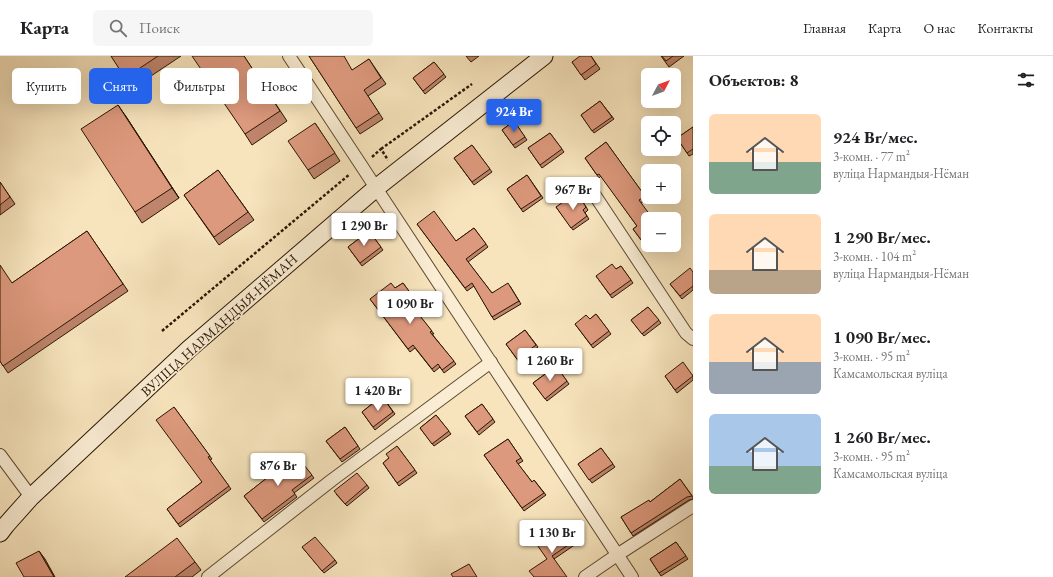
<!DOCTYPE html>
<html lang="ru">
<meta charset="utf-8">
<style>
:root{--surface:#fff;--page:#f6f6f6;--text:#202124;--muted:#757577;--line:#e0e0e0;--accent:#2563eb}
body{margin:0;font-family:"EB Garamond",serif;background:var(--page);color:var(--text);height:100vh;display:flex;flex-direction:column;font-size:15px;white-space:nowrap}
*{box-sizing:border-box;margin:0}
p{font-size:13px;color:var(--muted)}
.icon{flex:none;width:22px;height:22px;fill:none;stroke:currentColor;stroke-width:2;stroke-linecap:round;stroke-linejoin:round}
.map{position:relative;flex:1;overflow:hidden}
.drawer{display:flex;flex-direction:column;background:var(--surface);width:360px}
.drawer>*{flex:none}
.banner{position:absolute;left:12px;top:12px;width:380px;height:36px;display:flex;gap:8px}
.needle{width:26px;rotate:49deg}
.controls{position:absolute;left:641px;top:12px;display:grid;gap:8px}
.controls a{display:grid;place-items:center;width:40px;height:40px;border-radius:6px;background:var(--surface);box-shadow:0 4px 16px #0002;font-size:20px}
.price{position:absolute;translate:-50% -34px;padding:0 9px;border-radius:4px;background:#fff;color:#222;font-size:13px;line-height:26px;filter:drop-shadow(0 1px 2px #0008)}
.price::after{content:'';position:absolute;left:50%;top:24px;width:12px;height:9px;margin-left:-6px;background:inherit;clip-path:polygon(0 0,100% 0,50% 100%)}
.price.on{background:var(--accent);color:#fff}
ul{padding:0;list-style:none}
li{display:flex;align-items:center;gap:12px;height:100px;padding:0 16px}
li span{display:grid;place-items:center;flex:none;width:112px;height:80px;border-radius:6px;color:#555}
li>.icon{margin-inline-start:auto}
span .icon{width:48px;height:48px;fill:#fffc;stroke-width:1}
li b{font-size:17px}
h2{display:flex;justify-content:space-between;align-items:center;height:48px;padding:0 16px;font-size:17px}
.chip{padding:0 14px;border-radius:6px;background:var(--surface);box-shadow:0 4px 16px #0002;font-size:14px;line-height:36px}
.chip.on{background:var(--accent);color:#fff}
header{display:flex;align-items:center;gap:24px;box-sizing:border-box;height:56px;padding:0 20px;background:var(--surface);border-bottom:1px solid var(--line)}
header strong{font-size:19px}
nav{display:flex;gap:22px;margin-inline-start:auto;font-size:14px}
.search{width:280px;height:36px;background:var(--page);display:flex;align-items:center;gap:10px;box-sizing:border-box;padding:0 14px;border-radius:6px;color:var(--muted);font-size:15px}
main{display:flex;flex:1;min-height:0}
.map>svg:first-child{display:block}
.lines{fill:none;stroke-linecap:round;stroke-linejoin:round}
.street-casing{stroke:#5e4a31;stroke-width:14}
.secondary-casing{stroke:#2b1602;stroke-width:19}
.path{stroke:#2b1602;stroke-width:2.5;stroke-dasharray:3 2;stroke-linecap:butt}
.street{stroke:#faedd4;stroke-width:12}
.secondary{stroke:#faedd4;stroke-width:17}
.wall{fill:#be846c;stroke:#2b1602}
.shaded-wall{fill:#9b6b58;stroke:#2b1602}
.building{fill:#dd997d;stroke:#2b1602}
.labels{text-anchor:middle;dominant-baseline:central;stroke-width:3.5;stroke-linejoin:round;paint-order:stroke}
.street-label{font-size:14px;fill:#2b1602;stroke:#faedd4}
</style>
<header>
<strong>Карта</strong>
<div class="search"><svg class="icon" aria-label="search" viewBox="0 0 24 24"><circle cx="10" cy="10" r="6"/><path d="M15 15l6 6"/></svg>Поиск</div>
<nav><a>Главная</a><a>Карта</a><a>О нас</a><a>Контакты</a></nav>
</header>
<main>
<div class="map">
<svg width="693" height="521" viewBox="0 0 693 521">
<rect width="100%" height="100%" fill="#f7e4bd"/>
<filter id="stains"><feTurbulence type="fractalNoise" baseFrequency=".005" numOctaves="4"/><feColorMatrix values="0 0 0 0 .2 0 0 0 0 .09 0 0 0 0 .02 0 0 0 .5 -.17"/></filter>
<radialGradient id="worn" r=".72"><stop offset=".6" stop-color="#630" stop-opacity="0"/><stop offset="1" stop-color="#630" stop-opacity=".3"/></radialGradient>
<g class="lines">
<!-- street casing -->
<g class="street-casing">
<g id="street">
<polyline points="289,0 361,109 376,132 632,521"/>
<polyline points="592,135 686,277 693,283"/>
<polyline points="0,399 31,441"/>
<polyline points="208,521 332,424 491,306"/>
<polyline points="585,521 617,499 693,450"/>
</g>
</g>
<!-- secondary casing -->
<g class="secondary-casing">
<polyline id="secondary" points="0,477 6,469 31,441 189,293 376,132 544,0"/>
</g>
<!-- path -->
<g class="path">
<polyline points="381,93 472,28"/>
<polyline points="372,101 381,93 388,104"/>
<polyline points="162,275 350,118"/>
</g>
<!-- street -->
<use href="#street" class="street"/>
<!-- secondary -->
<use href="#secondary" class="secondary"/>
</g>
<!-- wall -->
<g class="wall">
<polygon points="111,0 181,0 133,32"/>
<polygon points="244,0 287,65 252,89 245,78"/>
<polygon points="309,0 353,14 369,3 386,28 368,40 383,63 360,78"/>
<polygon points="466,0 479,0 471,6"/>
<polygon points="591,0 600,13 585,24 572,6"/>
<polygon points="661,0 684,0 669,11"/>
<polygon points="434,6 446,21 425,38 413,22"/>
<polygon points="600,45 614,63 594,77 581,59"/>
<polygon points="125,59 179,142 142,167 135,156"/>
<polygon points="514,65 527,84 515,92 502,74"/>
<polygon points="315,67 340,105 314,123 308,114"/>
<polygon points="693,71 693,98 689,100 677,82"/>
<polygon points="550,77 564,96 542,112 528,92"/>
<polygon points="606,86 647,143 641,147 648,163 648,189 651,189 647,192 633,173 637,170 601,120 599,122 585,102"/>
<polygon points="472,89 492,116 474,129 454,102"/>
<polygon points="218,114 254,164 219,189 184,139"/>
<polygon points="527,119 543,142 523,156 507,133"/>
<polygon points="0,126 15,148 0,159"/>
<polygon points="581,143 588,154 585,157 589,163 573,174 556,151"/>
<polygon points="417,168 456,185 474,172 488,191 468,206 492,237 510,230 521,248 494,264 474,230 467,235"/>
<polygon points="87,175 128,235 8,317 0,305 12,227"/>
<polygon points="369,175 383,194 362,210 348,191"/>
<polygon points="621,210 633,227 612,242 596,220 616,213"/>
<polygon points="693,216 693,234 682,243 670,228"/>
<polygon points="403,227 416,245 411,249 434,278 432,278 456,308 444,317 440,311 434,316 415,292 410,296 370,243 395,232"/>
<polygon points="648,251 661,267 644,280 631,264"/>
<polygon points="596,258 611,278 593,292 575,268 590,263"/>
<polygon points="525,274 538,291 519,306 506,288"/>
<polygon points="556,310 569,328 547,345 533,327"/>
<polygon points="693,319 693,324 677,337 665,320"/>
<polygon points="382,340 395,358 375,374 362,356"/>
<polygon points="482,348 495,366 479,379 465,360"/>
<polygon points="174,351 212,403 210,404 231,433 180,471 167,453 202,426"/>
<polygon points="436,359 451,378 434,390 420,372"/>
<polygon points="345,371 360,393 342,406 326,385"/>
<polygon points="508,383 523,405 518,408 532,426 534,424 546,439 524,455 484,399"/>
<polygon points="397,390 417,417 399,430 383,407 389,402"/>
<polygon points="601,392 615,411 592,427 578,408"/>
<polygon points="296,399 314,422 294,437 297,441 264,466 244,440"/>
<polygon points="680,423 693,441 693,443 689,444 633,480 621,461 650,446"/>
<polygon points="367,429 369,432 347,450 336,438"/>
<polygon points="566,473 576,488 554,503 547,503 558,478"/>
<polygon points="676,486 688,503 661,520 650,503"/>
<polygon points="302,491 335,504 337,507 324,517"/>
<polygon points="195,506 201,514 192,521 125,521"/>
</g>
<!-- shaded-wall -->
<g class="shaded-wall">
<polygon points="118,49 125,59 179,142 172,132"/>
<polygon points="39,495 45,503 55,521 54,521"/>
</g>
<!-- building -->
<g class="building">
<polygon points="111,0 158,0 125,22"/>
<polygon points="192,0 244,0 280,55 245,78"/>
<polygon points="309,0 344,0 352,14 369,3 381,22 364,34 379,57 356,72"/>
<polygon points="580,0 591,0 596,8 581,19 572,6"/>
<polygon points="662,0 673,0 666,5"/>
<polygon points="434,6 444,18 423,35 413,22"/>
<polygon points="600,45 612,61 592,75 581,59"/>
<polygon points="118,49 172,132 135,156 81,73"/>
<polygon points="514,65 525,81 513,89 502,74"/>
<polygon points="315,67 335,97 308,114 288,85"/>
<polygon points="693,71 693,93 687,97 677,82"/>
<polygon points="550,77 562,93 540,109 528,92"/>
<polygon points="606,86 645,140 639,144 653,163 648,163 648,187 645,189 633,173 637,170 599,118 597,119 585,102"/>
<polygon points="472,89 490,113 472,126 454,102"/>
<polygon points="218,114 248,156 214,181 184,139"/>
<polygon points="527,119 541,140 521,153 507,133"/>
<polygon points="0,126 10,141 0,149"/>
<polygon points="573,139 575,143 579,140 586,151 583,154 587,160 571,172 556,151"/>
<polygon points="434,155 456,185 474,172 486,188 466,203 492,237 508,227 519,245 492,261 472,227 465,232 417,168"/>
<polygon points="87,175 123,228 3,310 0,305 0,209 12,227"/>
<polygon points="369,175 381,191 360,207 348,191"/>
<polygon points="612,208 616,213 621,210 631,224 610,239 596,220"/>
<polygon points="690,212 693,216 693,230 680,240 670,228"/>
<polygon points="391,227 395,232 403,227 414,242 409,246 432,275 430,276 454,305 442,314 438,308 432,313 413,289 408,293 370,243"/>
<polygon points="648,251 659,264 642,278 631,264"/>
<polygon points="596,258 609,275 591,289 575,268 586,259 590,263"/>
<polygon points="525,274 536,289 517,303 506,288"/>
<polygon points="683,306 693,320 675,334 665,320"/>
<polygon points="556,310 567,325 545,343 533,327"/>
<polygon points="382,340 393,356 373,371 362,356"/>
<polygon points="482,348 493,363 477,376 465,360"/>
<polygon points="174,351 210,400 208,401 229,430 178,468 167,453 202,426 156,364"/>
<polygon points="436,359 449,375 432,388 420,372"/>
<polygon points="345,371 358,390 340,403 326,385"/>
<polygon points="508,383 521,402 516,405 532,426 534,424 544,437 522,452 484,399"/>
<polygon points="397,390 415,414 397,427 383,407 389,402 386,398"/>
<polygon points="601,392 613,408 589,424 578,408"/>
<polygon points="296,399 312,419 292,434 295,438 262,463 244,440"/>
<polygon points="357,417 367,429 345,448 334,435"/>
<polygon points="680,423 692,440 687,441 631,477 621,461 649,444 650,446"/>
<polygon points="555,473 558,478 566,473 574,485 552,500 567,521 534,521 529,515 547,503 535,486"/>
<polygon points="315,481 335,504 322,515 302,491"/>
<polygon points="177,482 195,506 175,521 125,521"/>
<polygon points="676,486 686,500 659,517 650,503"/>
<polygon points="39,495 54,521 24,521 16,507"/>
<polygon points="469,508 477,521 453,521 451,518"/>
</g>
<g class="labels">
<!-- street labels -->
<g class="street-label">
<text transform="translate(219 269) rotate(-42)">ВУЛІЦА НАРМАНДЫЯ-НЁМАН</text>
</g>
</g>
<rect width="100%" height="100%" filter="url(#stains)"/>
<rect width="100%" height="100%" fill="url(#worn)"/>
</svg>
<div class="controls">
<a><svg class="needle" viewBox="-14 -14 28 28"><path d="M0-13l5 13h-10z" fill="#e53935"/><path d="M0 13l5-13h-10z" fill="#757577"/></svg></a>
<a><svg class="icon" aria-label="locate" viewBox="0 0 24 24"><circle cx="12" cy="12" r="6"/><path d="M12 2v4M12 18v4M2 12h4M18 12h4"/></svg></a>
<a>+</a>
<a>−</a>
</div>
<b class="price on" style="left:514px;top:77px">924 Br</b>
<b class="price" style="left:573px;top:155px">967 Br</b>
<b class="price" style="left:364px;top:191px">1 290 Br</b>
<b class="price" style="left:410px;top:269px">1 090 Br</b>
<b class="price" style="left:550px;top:326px">1 260 Br</b>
<b class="price" style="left:378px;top:356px">1 420 Br</b>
<b class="price" style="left:278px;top:431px">876 Br</b>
<b class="price" style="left:552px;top:498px">1 130 Br</b>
<div class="banner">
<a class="chip">Купить</a>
<a class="chip on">Снять</a>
<a class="chip">Фильтры</a>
<a class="chip">Новое</a>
</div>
</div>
<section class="drawer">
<h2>Объектов: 8<svg class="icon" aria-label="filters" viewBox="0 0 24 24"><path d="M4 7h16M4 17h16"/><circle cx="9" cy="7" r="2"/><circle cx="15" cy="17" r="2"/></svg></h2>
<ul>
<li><span style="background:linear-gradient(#ffd9b3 60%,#7fa58c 0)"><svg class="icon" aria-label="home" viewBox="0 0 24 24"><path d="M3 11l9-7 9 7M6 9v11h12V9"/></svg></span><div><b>924 Br/мес.</b><p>3-комн. · 77 m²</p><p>вуліца Нармандыя-Нёман</p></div></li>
<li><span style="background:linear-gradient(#ffd9b3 70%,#b9a48a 0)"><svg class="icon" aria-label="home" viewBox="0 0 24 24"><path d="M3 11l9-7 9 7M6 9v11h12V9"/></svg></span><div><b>1 290 Br/мес.</b><p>3-комн. · 104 m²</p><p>вуліца Нармандыя-Нёман</p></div></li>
<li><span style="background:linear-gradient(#ffd9b3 60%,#9aa5b1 0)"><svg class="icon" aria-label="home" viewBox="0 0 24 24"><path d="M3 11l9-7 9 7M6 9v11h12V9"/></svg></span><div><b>1 090 Br/мес.</b><p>3-комн. · 95 m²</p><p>Камсамольская вуліца</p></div></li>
<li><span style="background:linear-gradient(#a9c7e8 65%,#7fa58c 0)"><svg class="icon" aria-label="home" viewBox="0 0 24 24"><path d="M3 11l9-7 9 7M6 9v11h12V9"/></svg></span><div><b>1 260 Br/мес.</b><p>3-комн. · 95 m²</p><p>Камсамольская вуліца</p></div></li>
</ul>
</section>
</main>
